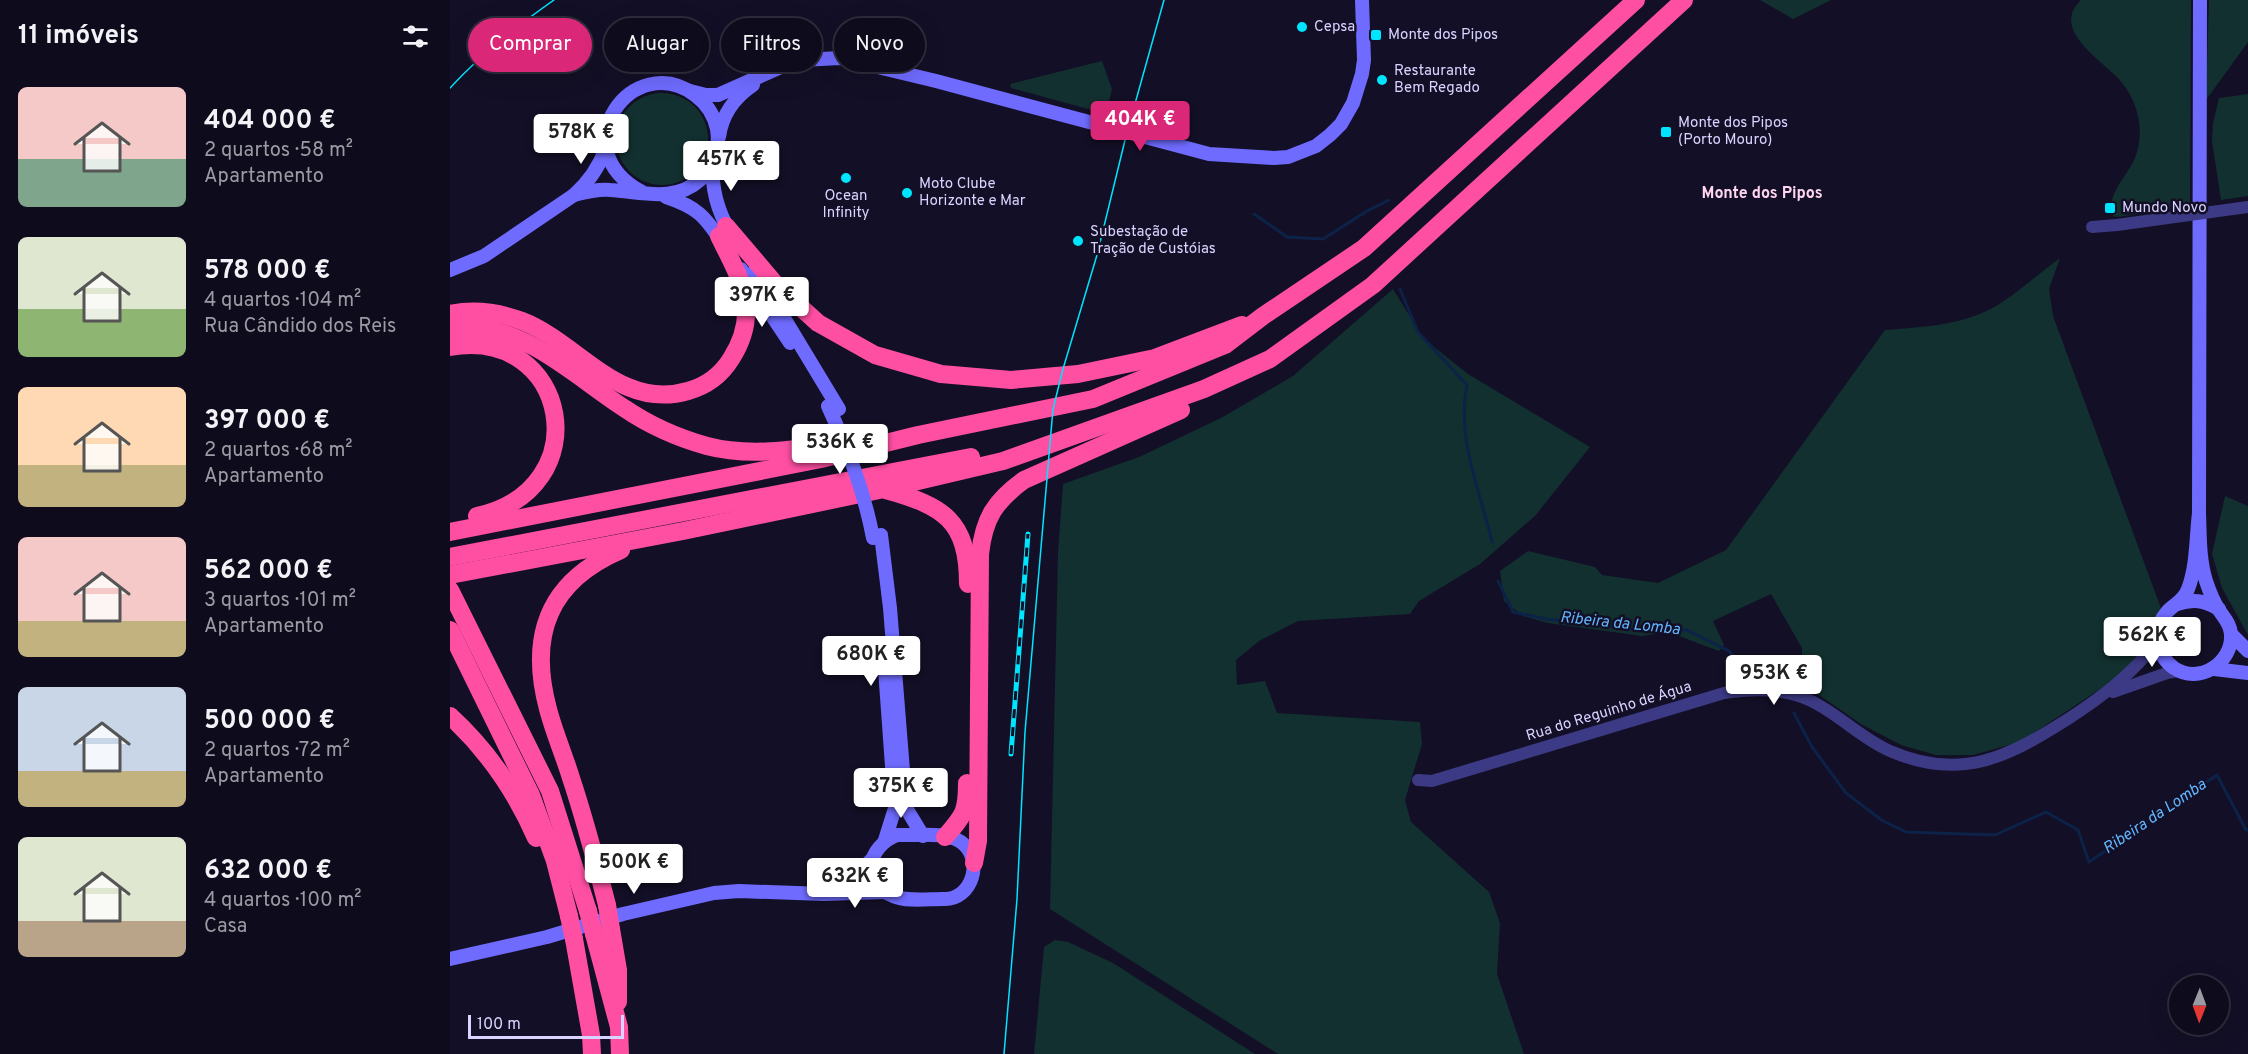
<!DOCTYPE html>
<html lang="pt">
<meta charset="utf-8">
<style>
:root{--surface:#0e0b1c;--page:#171425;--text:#f1f3f6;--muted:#9b9ba3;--line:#2e2b3b;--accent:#db2777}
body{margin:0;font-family:Overpass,sans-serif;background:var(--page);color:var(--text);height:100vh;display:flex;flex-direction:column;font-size:22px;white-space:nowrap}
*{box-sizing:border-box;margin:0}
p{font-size:20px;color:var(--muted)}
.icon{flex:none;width:33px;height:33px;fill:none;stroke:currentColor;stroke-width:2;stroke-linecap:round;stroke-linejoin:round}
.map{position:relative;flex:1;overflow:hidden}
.sheet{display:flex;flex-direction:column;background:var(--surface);width:450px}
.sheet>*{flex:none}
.banner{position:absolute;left:18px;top:18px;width:570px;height:54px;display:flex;gap:12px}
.needle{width:39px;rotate:181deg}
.fabs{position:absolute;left:1719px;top:975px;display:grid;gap:12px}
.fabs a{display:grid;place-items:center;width:60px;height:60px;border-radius:50%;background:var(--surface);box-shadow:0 6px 24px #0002,0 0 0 2px var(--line);font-size:30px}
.scale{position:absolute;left:18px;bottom:15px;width:156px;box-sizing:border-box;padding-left:6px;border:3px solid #d9d4ff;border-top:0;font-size:16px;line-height:21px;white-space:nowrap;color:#d9d4ff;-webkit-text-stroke:4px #130f26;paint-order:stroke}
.price{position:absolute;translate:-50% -51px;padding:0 14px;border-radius:6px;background:#fff;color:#222;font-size:20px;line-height:39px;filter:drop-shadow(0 2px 3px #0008)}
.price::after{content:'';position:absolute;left:50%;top:36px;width:18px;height:14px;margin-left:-9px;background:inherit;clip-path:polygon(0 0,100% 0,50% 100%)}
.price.current{background:var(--accent);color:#fff}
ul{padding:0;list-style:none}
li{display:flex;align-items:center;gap:18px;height:150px;padding:0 18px}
li span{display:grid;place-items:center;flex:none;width:168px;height:120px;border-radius:9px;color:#555}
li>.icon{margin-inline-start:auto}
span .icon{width:72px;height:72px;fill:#fffc;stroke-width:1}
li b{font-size:26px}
h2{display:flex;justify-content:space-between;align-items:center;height:72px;padding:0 18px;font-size:26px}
.pill{padding:0 21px;border-radius:27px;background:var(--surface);box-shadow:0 6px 24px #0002,0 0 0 2px var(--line);font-size:21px;line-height:54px}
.pill.current{background:var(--accent);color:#fff}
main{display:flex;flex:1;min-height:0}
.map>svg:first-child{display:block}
.green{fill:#12302f}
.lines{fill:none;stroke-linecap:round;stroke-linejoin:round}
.stream{stroke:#0c2248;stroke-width:3}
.tertiary{stroke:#3d3a85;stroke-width:12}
.secondary{stroke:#6f6bff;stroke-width:14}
.motorway{stroke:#ff4fa3;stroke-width:18}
.tram{stroke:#00e5ff;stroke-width:1.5}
.rail-casing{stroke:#00e5ff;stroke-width:5}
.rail{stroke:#130f26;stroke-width:3;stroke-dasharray:9;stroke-linecap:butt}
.tertiary-bridge{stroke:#3d3a85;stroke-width:12}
.secondary-bridge{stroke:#6f6bff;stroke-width:14}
.motorway-bridge{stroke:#ff4fa3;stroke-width:18}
.poi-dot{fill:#00e5ff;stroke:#130f26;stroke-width:2}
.labels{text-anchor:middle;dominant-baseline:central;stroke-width:5;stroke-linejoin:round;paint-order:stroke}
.poi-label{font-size:15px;fill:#d9d4ff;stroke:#130f26;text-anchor:start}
.street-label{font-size:15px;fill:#d9d4ff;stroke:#130f26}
.neighbourhood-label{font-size:16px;font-weight:bold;fill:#ffd6f0;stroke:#130f26}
.water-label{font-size:16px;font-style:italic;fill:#62b6ff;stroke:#130f26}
</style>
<main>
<section class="sheet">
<h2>11 imóveis<svg class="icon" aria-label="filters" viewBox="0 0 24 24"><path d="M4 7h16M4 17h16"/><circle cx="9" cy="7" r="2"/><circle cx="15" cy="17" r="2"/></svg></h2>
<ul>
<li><span style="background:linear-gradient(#f6c9c9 60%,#7fa58c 0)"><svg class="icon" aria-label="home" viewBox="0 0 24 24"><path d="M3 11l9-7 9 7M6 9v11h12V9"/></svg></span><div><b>404 000 €</b><p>2 quartos · 58 m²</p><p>Apartamento</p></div></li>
<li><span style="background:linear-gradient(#dfe7d0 60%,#8fb573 0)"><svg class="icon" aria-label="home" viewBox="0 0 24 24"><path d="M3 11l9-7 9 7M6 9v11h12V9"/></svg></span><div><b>578 000 €</b><p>4 quartos · 104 m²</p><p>Rua Cândido dos Reis</p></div></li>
<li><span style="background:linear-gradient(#ffd9b3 65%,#c2b280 0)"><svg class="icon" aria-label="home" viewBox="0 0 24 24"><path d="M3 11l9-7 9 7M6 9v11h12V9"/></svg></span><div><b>397 000 €</b><p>2 quartos · 68 m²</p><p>Apartamento</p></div></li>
<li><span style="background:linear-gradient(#f6c9c9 70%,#c2b280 0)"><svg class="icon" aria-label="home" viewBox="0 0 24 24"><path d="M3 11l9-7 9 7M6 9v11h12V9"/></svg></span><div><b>562 000 €</b><p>3 quartos · 101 m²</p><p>Apartamento</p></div></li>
<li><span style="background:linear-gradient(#c9d6e8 70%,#c2b280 0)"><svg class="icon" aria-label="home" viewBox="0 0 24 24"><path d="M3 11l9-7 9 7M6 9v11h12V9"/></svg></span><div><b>500 000 €</b><p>2 quartos · 72 m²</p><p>Apartamento</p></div></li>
<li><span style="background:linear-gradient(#dfe7d0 70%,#b9a48a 0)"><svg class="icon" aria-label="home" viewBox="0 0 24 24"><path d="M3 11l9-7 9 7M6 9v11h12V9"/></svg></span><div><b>632 000 €</b><p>4 quartos · 100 m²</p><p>Casa</p></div></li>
</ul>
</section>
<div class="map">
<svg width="1798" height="1054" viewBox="0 0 1798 1054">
<rect width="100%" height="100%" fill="#130f26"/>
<!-- green -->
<g class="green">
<polygon points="1310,0 1381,0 1343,19"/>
<path d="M1631 0H1741L1740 207 1667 217 1663 216C1654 197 1678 175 1685 158 1692 140 1691 121 1684 103 1680 93 1674 84 1666 76 1648 58 1601 28 1631 0Z"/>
<polygon points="1759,0 1798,0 1798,42 1756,100"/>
<polygon points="652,61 662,89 656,114 561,88 560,84"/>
<circle cx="212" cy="139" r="46"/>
<polygon points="1798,94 1798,196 1771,200 1762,141 1763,123 1769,98"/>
<path d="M1610 258 1599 289 1603 316 1712 611 1707 617 1695 654 1670 676 1570 742 1523 755H1486L1451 745 1411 724 1366 693 1352 688V648L1321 594 1263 621 1274 645 1269 651 1218 632 1192 636 1098 623 1073 616 1054 601 1050 571 1078 551 1145 567 1152 575 1208 583 1276 550 1435 330C1474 327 1517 325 1551 303 1571 289 1590 273 1610 258Z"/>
<polygon points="943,289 974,339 1018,374 1140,447 1085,516 1030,564 969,601 960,614 848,621 809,641 786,660 787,685 815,681 827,713 970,722 972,744 955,800 961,822 1039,892 1050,923 1047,974 1074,1054 828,1054 600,909 608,552 613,484 689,457 771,418 843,376"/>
<polygon points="1775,496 1798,506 1798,635 1772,588 1762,554"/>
<polygon points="605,940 618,942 663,963 805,1054 584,1054 594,947"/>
</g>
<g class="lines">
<!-- stream -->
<g class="stream">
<polyline points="804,214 837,237 873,239 917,211 939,200"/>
<path d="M950 289 968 332 1017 385C1006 438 1030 490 1042 542"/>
<polyline points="1048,581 1063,612 1096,619 1191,630 1237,630 1279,651 1298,674"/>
<polyline points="1344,713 1362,747 1396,793 1433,821 1456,832 1545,835 1596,812 1628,830 1639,862 1767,775 1796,830 1798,830"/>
</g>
<!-- tertiary -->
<g class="tertiary">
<polyline points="1642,227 1667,225"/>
<polyline points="1663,692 1717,673 1728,671"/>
<path d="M968 780 982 781 1274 693C1303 689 1331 688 1359 700 1388 713 1410 738 1440 751 1511 782 1558 757 1618 719 1652 697 1682 674 1707 642"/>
</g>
<!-- secondary -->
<g class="secondary">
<polyline points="240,91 256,95 268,95 333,66 352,60 390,58 486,81 759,154 824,158 838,157 866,146 880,135 891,124 903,103 912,74 914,60 912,0"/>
<path d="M269 137C272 115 285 97 303 85"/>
<path d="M263 164C261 189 268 212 281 234"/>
<path d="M124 195C136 192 148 189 160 190 193 192 225 203 251 179 265 167 270 146 267 129 264 115 256 103 245 95 184 49 110 148 192 192"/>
<path d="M216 197C247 207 255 216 273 244"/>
<polyline points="291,269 340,343"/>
<path d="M0 270 34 256 124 195C140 181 149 167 156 148"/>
<polyline points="305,270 389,409"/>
<path d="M1749 513C1746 537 1747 566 1738 589 1734 601 1724 604 1717 612 1701 630 1706 655 1724 668 1749 685 1783 663 1781 634 1780 623 1774 618 1769 610 1763 601 1759 590 1756 581 1749 559 1750 535 1749 513L1750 0"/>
<polyline points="431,535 440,608 456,808 473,836"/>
<path d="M1727 604C1743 599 1754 600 1769 609"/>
<polyline points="1781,634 1798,651"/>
<polyline points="434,655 445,808 435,840"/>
<polyline points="1764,669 1798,673"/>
<path d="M447 835C466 836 495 831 511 842 535 859 522 901 493 899 478 899 457 902 443 896 409 883 418 846 447 835Z"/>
<polyline points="382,891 398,884 421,860"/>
<polyline points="0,959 97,937 173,914 264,893 289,891 374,894 435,892"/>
</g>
<!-- motorway -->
<g class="motorway">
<polyline points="276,226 327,286 368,323 425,355 491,374 561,380 628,374 705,358 792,325"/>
<path d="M0 314C24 309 48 312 72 321 129 343 169 411 238 391 256 386 271 375 281 359 311 312 291 280 269 236"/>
<path d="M0 331C7 330 15 327 23 328 79 330 129 379 174 408 199 425 228 438 257 446 306 459 358 447 407 440"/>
<path d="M0 347C119 326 150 489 27 516"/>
<path d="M436 490C493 506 518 520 518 584"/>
<polyline points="0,532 371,459 468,435 643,399 775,345 813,316 914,248 1186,0"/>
<polyline points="0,557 521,457"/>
<polyline points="0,575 233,531 434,489 553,461 754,389 820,359 923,285 1234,0"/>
<polyline points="0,590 100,791 138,911"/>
<polyline points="0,630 81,795 105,861 119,916"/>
<path d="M0 716C37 750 66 792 86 838"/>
<path d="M495 837C514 815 517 812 517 783"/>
<path d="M524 863 528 841 530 554C534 518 545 501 574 480L731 410"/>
<path d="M157 905C146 862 135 820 121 778 114 755 104 732 98 709 78 634 99 581 171 550"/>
<polyline points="161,929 168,970 168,1002"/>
<polyline points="144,934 169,1027 170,1054"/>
<polyline points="124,939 141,1035 142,1054"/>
</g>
<!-- tram -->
<g class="tram">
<path d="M0 88C31 54 67 26 104 0"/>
<polyline points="554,1054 567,899 575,732 603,409 613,369 647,255 676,136 714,0"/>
</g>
<!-- rail casing -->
<g class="rail-casing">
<polyline id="rail" points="561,754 578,534"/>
</g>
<!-- rail -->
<use href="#rail" class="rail"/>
<!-- tertiary-bridge -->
<polyline class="tertiary-bridge" points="1667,225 1798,207"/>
<!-- secondary-bridge -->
<path class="secondary-bridge" d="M378 406C398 450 414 490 423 538"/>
<!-- motorway-bridge -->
<g class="motorway-bridge">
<polyline points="157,905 161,929"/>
<polyline points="138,911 144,934"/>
<polyline points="119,916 124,939"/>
</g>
</g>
<!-- markers -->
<g class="poi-dot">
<circle cx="852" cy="27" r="6"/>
<rect x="920" y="29" width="12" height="12" rx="3"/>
<circle cx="932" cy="80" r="6"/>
<rect x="1210" y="126" width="12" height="12" rx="3"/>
<circle cx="396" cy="178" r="6"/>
<circle cx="457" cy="193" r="6"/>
<rect x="1654" y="202" width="12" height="12" rx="3"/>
<circle cx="628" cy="241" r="6"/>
</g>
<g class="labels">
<!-- poi labels -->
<g class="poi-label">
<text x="864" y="27">Cepsa</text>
<text x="938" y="35">Monte dos Pipos</text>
<text x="944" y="71">Restaurante<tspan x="944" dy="17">Bem Regado</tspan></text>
<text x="1228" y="123">Monte dos Pipos<tspan x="1228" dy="17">(Porto Mouro)</tspan></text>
<text x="469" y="184">Moto Clube<tspan x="469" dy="17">Horizonte e Mar</tspan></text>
<text x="396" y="196" text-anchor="middle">Ocean<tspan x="396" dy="17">Infinity</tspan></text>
<text x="1672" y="208">Mundo Novo</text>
<text x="640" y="232">Subestação de<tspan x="640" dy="17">Tração de Custóias</tspan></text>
</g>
<!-- street labels -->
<g class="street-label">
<text transform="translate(1159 712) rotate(-17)">Rua do Reguinho de Água</text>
</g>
<!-- neighbourhood labels -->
<g class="neighbourhood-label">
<text x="1312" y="194">Monte dos Pipos</text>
</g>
<!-- water labels -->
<g class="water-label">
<text transform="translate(1170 624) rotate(6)">Ribeira da Lomba</text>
<text transform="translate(1705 817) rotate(-34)">Ribeira da Lomba</text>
</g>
</g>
</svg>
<div class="fabs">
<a><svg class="needle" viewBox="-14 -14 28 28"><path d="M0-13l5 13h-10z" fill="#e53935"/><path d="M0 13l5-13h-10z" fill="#9b9ba3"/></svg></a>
</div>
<div class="scale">100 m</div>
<b class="price current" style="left:690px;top:152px">404K €</b>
<b class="price" style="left:131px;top:165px">578K €</b>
<b class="price" style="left:281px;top:192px">457K €</b>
<b class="price" style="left:312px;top:328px">397K €</b>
<b class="price" style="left:390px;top:475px">536K €</b>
<b class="price" style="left:1702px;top:668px">562K €</b>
<b class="price" style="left:421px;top:687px">680K €</b>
<b class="price" style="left:1324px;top:706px">953K €</b>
<b class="price" style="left:451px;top:819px">375K €</b>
<b class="price" style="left:184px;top:895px">500K €</b>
<b class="price" style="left:405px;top:909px">632K €</b>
<div class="banner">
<a class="pill current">Comprar</a>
<a class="pill">Alugar</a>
<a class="pill">Filtros</a>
<a class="pill">Novo</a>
</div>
</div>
</main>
